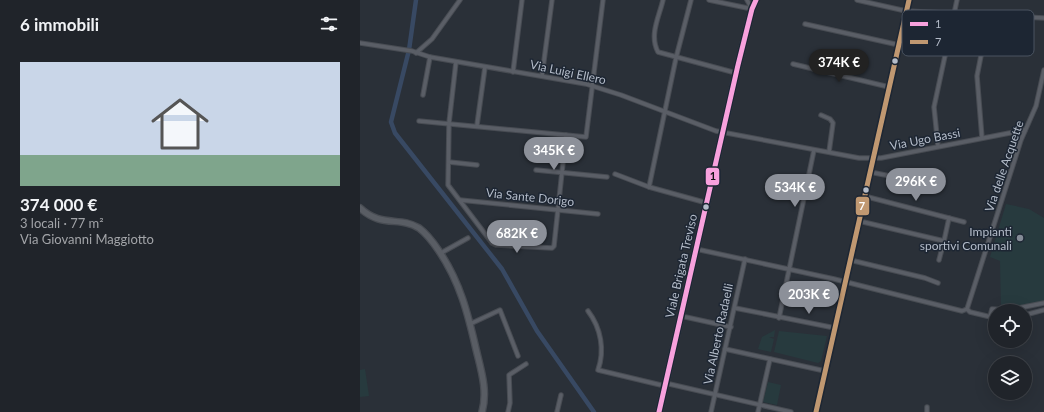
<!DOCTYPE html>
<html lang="it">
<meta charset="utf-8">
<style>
:root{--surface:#20242a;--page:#2d3036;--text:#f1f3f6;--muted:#a2a4a8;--line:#3d4147;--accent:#8c9099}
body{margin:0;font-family:Lato,sans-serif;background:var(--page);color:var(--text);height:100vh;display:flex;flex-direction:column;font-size:15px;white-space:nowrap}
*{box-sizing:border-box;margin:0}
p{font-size:13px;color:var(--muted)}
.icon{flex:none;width:22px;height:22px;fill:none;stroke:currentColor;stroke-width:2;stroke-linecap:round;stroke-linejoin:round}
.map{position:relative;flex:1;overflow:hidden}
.side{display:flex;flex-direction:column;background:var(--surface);width:360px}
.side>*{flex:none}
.fabs{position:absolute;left:628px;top:304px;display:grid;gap:8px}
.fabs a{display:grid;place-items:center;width:44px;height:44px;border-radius:50%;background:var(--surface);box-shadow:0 4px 16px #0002,0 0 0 1px var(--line);font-size:20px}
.price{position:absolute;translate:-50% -34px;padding:0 9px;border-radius:14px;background:var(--accent);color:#fff;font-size:13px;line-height:26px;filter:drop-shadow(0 1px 2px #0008)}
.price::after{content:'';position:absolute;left:50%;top:24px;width:12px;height:9px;margin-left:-6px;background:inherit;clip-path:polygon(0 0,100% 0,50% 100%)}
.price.selected{background:#222;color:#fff}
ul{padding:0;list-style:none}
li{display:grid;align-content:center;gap:8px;height:212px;padding:0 20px}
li+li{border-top:1px solid var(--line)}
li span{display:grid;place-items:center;height:124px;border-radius:0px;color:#555}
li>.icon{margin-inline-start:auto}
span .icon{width:72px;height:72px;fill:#fffc;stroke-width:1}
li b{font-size:17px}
h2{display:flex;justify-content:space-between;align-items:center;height:48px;padding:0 20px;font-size:17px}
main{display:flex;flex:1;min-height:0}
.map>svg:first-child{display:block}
.green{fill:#273a3e}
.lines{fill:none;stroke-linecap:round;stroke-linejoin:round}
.canal{stroke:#384963;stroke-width:4.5}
.street-casing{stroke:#484c53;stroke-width:5.5}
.secondary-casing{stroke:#484c53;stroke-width:8}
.primary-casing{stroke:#484c55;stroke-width:8}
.street{stroke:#5a5e66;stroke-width:3.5}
.secondary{stroke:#595d64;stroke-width:5.5}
.primary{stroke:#5c6168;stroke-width:6}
.bus-1-casing{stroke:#1d2633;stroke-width:8}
.bus-2-casing{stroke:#1d2633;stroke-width:8}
.bus-1{stroke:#f8a1dd;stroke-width:5}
.bus-2{stroke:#c09871;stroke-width:5}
.bus-dot{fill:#b4bcc9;stroke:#1d2633;stroke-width:1.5}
.poi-dot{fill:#848b96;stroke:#1d2633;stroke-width:1.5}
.labels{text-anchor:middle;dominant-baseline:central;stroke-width:3;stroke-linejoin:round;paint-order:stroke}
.street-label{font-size:12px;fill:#b4bcc9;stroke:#1d2633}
.poi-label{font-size:12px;fill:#b4bcc9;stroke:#1d2633;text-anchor:end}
.key{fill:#1d2633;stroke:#4a5360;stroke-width:1}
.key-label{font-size:11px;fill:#b4bcc9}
.line-badge{stroke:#1d2633;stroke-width:1.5}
.badge-label{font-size:11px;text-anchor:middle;font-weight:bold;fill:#fff}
.pale-badge-label{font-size:11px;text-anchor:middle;font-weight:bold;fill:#111}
</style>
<main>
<section class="side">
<h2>6 immobili<svg class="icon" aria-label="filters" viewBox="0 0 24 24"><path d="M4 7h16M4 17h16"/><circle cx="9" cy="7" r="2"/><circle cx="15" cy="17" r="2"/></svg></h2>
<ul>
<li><span style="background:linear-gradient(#c9d6e8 75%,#7fa58c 0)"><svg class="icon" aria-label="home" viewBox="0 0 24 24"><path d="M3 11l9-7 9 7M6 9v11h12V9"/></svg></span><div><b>374 000 €</b><p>3 locali · 77 m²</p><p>Via Giovanni Maggiotto</p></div></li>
</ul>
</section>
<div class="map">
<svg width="684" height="412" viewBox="0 0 684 412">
<rect width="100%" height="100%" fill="#2a3038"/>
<!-- green -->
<g class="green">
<polygon points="646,204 669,209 684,218 684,301 641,309 640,261 630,257"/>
<polygon points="415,330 414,337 409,337 414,339 411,352 398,349 402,337"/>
<polygon points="419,331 467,336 461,361 458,363 414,352"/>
<polygon points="5,369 9,396 0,397 0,370"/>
<polygon points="408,382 421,385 417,405 403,402"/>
</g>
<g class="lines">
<!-- canal -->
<polyline class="canal" points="56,0 49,50 31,122 35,133 142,269 177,331 234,412"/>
<!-- street casing -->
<g class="street-casing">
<g id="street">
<path d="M303 0C299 17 289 35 298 52L376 73"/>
<polyline points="349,0 392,9"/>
<polyline points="387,0 392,9"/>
<polyline points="497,0 546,11 684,18"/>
<polyline points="445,24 539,45"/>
<polyline points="0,43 52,51 70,57 226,84 261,95 356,131 499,158 521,158 665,130"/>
<polyline points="56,53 72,39 100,0"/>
<polyline points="96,62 89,123 88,185 132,243 136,245 192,248 194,246 206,135"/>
<polyline points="433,64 529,87"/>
<polyline points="153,72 162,0"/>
<polyline points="182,76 192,0"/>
<polyline points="63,95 70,57"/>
<polyline points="461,115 470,119 473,123 469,152"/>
<polyline points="59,121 226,137 243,0"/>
<polyline points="117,125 125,67"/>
<polyline points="622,138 617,76 629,15"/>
<polyline points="578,146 574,107 597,0"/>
<polyline points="89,162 117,165"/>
<polyline points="176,170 247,177"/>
<polyline points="510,172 560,182"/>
<polyline points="255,174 289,187 347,203"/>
<polyline points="289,187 316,58 331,0"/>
<polyline points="504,196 604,222"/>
<polyline points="100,200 238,214"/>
<polyline points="499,221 584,241 589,218"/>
<polyline points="336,249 474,279 602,311 607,309 661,140 676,106 684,70"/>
<polyline points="81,253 108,238"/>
<polyline points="490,260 565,278 578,283"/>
<polyline points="579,260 584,241"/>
<polyline points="375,308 475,328"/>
<polyline points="607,309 610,312 635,318"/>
<path d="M228 311C241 328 245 350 238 370L305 386"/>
<polyline points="665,315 684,310"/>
<polyline points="321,316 371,327"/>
<polyline points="630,317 632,309 649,310 684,303"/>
<polyline points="419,318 454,150"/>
<polyline points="110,324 140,310 158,356"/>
<polyline points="365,349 465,371"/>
<polyline points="305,383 431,412"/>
<polyline points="567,407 567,412"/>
<polyline points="148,412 150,403 149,375 166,364"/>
<polyline points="197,412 201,395"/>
<polyline points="351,412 385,259"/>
<polyline points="398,412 410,359"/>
<polyline points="456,412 549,0"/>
</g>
</g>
<!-- secondary casing -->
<g class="secondary-casing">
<path id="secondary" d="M0 208C21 228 40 216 59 228 67 234 73 242 79 251 100 282 108 314 116 349 121 370 128 391 122 412"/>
</g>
<!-- primary casing -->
<g class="primary-casing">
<polyline id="primary" points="299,412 378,65 392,9 396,0"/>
</g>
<!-- street -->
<use href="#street" class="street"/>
<!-- secondary -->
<use href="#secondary" class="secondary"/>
<!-- primary -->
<use href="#primary" class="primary"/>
<!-- bus-1 casing -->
<g class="bus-1-casing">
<polyline id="bus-1" points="299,412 378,65 392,9 396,0"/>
</g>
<!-- bus-2 casing -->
<g class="bus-2-casing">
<polyline id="bus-2" points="456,412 549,0"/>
</g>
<!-- bus-1 -->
<use href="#bus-1" class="bus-1"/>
<!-- bus-2 -->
<use href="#bus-2" class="bus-2"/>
</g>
<!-- markers -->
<g class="bus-dot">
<circle cx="535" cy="61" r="3.5"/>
<circle cx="506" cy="190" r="3.5"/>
<circle cx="346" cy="207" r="3.5"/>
</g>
<circle class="poi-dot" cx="660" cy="238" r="4"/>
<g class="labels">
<!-- street labels -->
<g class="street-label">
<text transform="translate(208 72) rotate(12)">Via Luigi Ellero</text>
<text transform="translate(565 139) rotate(-11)">Via Ugo Bassi</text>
<text transform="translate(644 166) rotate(-71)">Via delle Acquette</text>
<text transform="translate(170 197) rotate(6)">Via Sante Dorigo</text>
<text transform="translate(321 266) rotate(-77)">Viale Brigata Treviso</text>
<text transform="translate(358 334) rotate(-78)">Via Alberto Radaelli</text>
</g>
<!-- poi labels -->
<g class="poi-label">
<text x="652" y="231">Impianti<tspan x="652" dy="14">sportivi Comunali</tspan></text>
</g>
</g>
<!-- legend -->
<rect x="542" y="10" width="132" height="46" rx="6" class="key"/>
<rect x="550" y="22" width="18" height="4" fill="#f8a1dd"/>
<rect x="550" y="40" width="18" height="4" fill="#c09871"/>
<g class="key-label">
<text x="575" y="28">1</text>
<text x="575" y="46">7</text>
</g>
<g class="line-badge">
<rect x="345" y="167" width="15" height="19" rx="4" fill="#f8a1dd"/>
<rect x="495" y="196" width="15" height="20" rx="4" fill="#c09871"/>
</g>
<g class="badge-label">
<text x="502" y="210">7</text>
</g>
<g class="pale-badge-label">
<text x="353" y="180">1</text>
</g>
</svg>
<div class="fabs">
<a><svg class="icon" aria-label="locate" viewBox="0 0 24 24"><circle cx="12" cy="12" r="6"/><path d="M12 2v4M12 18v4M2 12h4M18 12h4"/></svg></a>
<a><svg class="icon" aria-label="layers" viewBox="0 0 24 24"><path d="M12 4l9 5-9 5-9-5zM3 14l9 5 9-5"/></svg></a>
</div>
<b class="price selected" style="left:479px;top:83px">374K €</b>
<b class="price" style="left:194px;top:171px">345K €</b>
<b class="price" style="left:556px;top:202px">296K €</b>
<b class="price" style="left:435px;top:208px">534K €</b>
<b class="price" style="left:157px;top:254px">682K €</b>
<b class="price" style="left:449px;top:315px">203K €</b>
</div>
</main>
